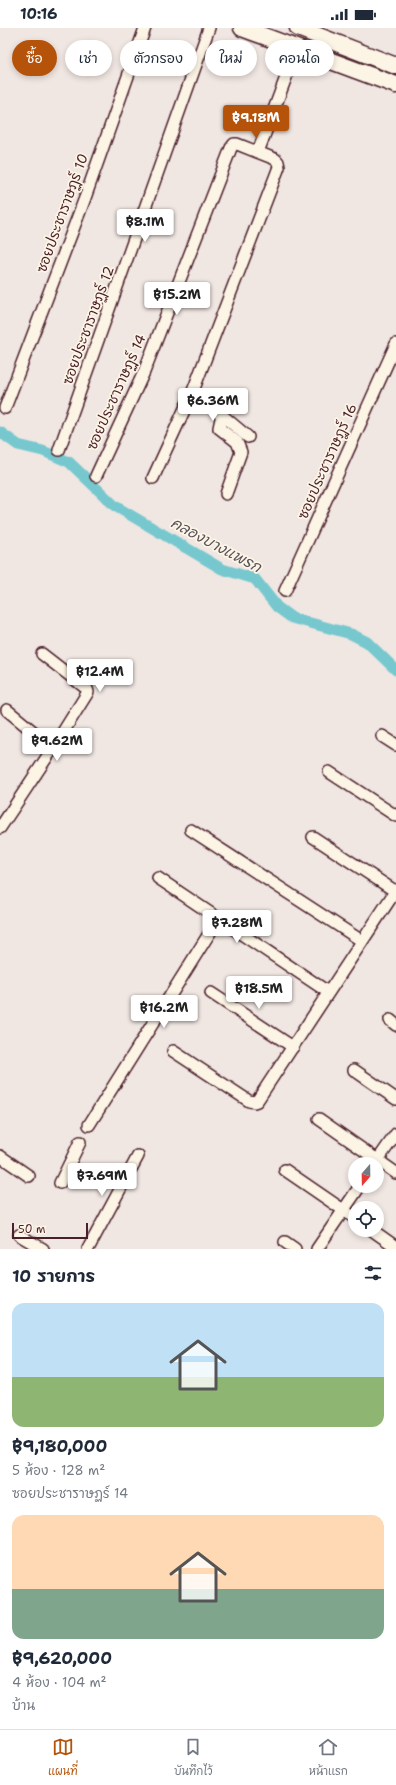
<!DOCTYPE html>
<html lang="th">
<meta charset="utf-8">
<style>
:root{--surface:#fff;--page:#f2f2f3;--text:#1f2937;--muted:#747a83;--line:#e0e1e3;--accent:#b45309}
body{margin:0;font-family:"Shantell Sans","Playpen Sans Thai",sans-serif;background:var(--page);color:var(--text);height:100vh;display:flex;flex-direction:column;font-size:15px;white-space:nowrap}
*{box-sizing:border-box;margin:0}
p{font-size:13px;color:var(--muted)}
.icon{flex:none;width:22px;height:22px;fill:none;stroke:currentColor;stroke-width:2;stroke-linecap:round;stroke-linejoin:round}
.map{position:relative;height:1221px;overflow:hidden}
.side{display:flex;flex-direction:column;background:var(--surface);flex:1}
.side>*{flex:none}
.top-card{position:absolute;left:12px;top:12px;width:372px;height:36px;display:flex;gap:8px}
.needle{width:26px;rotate:200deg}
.controls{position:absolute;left:348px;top:1129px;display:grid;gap:8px}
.controls a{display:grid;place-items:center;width:36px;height:36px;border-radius:50%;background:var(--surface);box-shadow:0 2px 6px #0003;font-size:20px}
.scale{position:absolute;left:12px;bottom:10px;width:76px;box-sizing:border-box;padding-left:4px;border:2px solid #4a1f2b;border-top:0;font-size:11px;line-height:14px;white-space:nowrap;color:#4a1f2b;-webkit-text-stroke:3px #fcf5e5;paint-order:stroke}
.price{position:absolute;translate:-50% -34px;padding:0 9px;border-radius:4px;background:#fff;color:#222;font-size:13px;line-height:26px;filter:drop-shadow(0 1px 2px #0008)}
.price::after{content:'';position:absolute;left:50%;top:24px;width:12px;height:9px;margin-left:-6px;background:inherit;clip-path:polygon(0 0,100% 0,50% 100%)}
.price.on{background:var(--accent);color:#fff}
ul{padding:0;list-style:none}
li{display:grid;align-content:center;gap:8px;height:212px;padding:0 12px}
li span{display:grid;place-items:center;height:124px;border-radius:12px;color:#555}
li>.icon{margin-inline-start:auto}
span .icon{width:72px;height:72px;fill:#fffc;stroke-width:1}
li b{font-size:17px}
h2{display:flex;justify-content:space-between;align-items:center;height:48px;padding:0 12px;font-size:17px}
.tag{padding:0 14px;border-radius:18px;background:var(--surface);box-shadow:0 2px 6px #0003;font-size:14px;line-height:36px}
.tag.on{background:var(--accent);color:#fff}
.status{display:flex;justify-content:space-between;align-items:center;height:28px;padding:0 20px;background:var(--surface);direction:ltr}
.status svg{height:11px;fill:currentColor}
.tab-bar{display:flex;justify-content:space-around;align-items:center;height:56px;border-top:1px solid var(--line);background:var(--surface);font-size:11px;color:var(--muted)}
.tab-bar a{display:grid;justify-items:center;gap:2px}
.tab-bar .on{color:var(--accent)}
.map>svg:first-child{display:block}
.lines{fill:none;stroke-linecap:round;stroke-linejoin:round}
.canal{stroke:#76c8ce;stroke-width:11}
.street-casing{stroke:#4a1f2b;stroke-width:14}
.secondary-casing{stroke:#4a1f2b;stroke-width:19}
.street{stroke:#fcf5e5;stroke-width:11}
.secondary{stroke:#fcf5e5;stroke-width:16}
.labels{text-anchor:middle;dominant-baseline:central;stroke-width:3.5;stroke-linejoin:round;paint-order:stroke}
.street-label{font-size:14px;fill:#4a1f2b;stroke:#fcf5e5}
.water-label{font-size:15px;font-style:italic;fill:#57525c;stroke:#fcf5e5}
</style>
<div class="status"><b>10:16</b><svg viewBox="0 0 49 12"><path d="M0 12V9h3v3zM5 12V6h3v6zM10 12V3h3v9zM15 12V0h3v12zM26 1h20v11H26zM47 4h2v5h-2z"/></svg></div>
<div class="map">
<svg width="396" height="1221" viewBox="0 0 396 1221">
<rect width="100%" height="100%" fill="#f0e6e2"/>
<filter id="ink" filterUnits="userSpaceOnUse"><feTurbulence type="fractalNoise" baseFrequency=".025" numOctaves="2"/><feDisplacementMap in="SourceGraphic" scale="8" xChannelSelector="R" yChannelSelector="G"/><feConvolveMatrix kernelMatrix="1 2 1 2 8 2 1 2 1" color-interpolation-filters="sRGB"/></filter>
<g filter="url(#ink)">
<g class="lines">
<!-- canal -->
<polyline class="canal" points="0,404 18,417 43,423 69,434 115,478 222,541 255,551 277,579 292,590 351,606 367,614 396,642"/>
<!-- street casing -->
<g class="street-casing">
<g id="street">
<polyline points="258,124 297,20"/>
<polyline points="193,363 248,409"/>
<polyline points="5,380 85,170 145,0"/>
<polyline points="222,386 219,400 237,414 241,424 226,466"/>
<polyline points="59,422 209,0"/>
<polyline points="96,448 144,344 231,120 234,116 237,116 275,131 278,134 279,139 193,363 153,450"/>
<polyline points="285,563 396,316"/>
<polyline points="42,626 87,661 88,664 53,720"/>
<polyline points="382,708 396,717"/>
<polyline points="329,744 396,788"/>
<polyline points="0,800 53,720 7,682"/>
<polyline points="191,802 362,913"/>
<polyline points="313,809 395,863"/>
<polyline points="158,850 328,964"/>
<polyline points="211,965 293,1019"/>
<polyline points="390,992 396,997"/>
<polyline points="173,1023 249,1073 254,1074 257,1073 396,862"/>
<polyline points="354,1042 396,1071"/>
<polyline points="319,1091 396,1145"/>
<polyline points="89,1097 219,890"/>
<polyline points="0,1128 29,1148"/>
<polyline points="375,1136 396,1106"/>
<polyline points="285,1142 355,1190"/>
<polyline points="60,1155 80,1114"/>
<polyline points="372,1202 396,1219"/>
<polyline points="19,1207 43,1221"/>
<polyline points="285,1214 295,1221"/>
<polyline points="88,1221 138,1128"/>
<polyline points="317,1221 360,1158"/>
</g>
</g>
<!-- secondary casing -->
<g class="secondary-casing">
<g id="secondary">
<polyline points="242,0 396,57"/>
<polyline points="298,0 396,38"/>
</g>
</g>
<!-- street -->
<use href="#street" class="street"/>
<!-- secondary -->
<use href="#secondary" class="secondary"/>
</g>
</g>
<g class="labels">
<!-- street labels -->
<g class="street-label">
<text transform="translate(62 185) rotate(-70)">ซอยประชาราษฏร์ 10</text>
<text transform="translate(88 297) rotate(-70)">ซอยประชาราษฏร์ 12</text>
<text transform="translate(116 364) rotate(-66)">ซอยประชาราษฏร์ 14</text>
<text transform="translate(327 433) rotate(-66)">ซอยประชาราษฎร์ 16</text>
</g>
<!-- water labels -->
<g class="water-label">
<text transform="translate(216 517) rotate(28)">คลองบางแพรก</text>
</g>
</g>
</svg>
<div class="controls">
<a><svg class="needle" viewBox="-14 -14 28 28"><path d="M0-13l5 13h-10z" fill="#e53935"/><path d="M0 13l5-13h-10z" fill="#747a83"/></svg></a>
<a><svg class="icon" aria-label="locate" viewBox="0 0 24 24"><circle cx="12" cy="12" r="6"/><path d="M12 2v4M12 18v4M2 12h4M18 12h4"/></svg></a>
</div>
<div class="scale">50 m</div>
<b class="price on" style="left:256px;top:111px">฿9.18M</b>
<b class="price" style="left:145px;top:215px">฿8.1M</b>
<b class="price" style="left:177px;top:288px">฿15.2M</b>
<b class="price" style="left:213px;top:394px">฿6.36M</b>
<b class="price" style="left:100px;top:665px">฿12.4M</b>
<b class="price" style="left:57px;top:734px">฿9.62M</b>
<b class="price" style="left:237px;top:916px">฿7.28M</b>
<b class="price" style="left:259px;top:982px">฿18.5M</b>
<b class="price" style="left:164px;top:1001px">฿16.2M</b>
<b class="price" style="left:102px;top:1169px">฿7.69M</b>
<div class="top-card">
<a class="tag on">ซื้อ</a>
<a class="tag">เช่า</a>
<a class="tag">ตัวกรอง</a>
<a class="tag">ใหม่</a>
<a class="tag">คอนโด</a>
</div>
</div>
<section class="side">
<h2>10 รายการ<svg class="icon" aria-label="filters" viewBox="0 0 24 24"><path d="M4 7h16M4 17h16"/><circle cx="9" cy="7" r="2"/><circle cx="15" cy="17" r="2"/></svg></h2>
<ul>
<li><span style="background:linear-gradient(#bfe0f5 60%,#8fb573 0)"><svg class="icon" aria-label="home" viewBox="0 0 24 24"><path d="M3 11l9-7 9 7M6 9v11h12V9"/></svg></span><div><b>฿9,180,000</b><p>5 ห้อง · 128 m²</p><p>ซอยประชาราษฏร์ 14</p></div></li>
<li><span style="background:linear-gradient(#ffd9b3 60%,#7fa58c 0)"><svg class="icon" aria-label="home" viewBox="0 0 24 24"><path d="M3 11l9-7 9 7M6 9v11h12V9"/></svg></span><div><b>฿9,620,000</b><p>4 ห้อง · 104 m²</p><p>บ้าน</p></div></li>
</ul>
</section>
<nav class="tab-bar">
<a class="on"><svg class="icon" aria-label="map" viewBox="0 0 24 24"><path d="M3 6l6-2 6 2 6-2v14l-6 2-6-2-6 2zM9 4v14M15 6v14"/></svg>แผนที่</a>
<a><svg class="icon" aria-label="saved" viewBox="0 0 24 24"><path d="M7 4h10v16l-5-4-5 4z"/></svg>บันทึกไว้</a>
<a><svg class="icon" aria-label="home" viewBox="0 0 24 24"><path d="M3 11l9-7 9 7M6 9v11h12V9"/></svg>หน้าแรก</a>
</nav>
